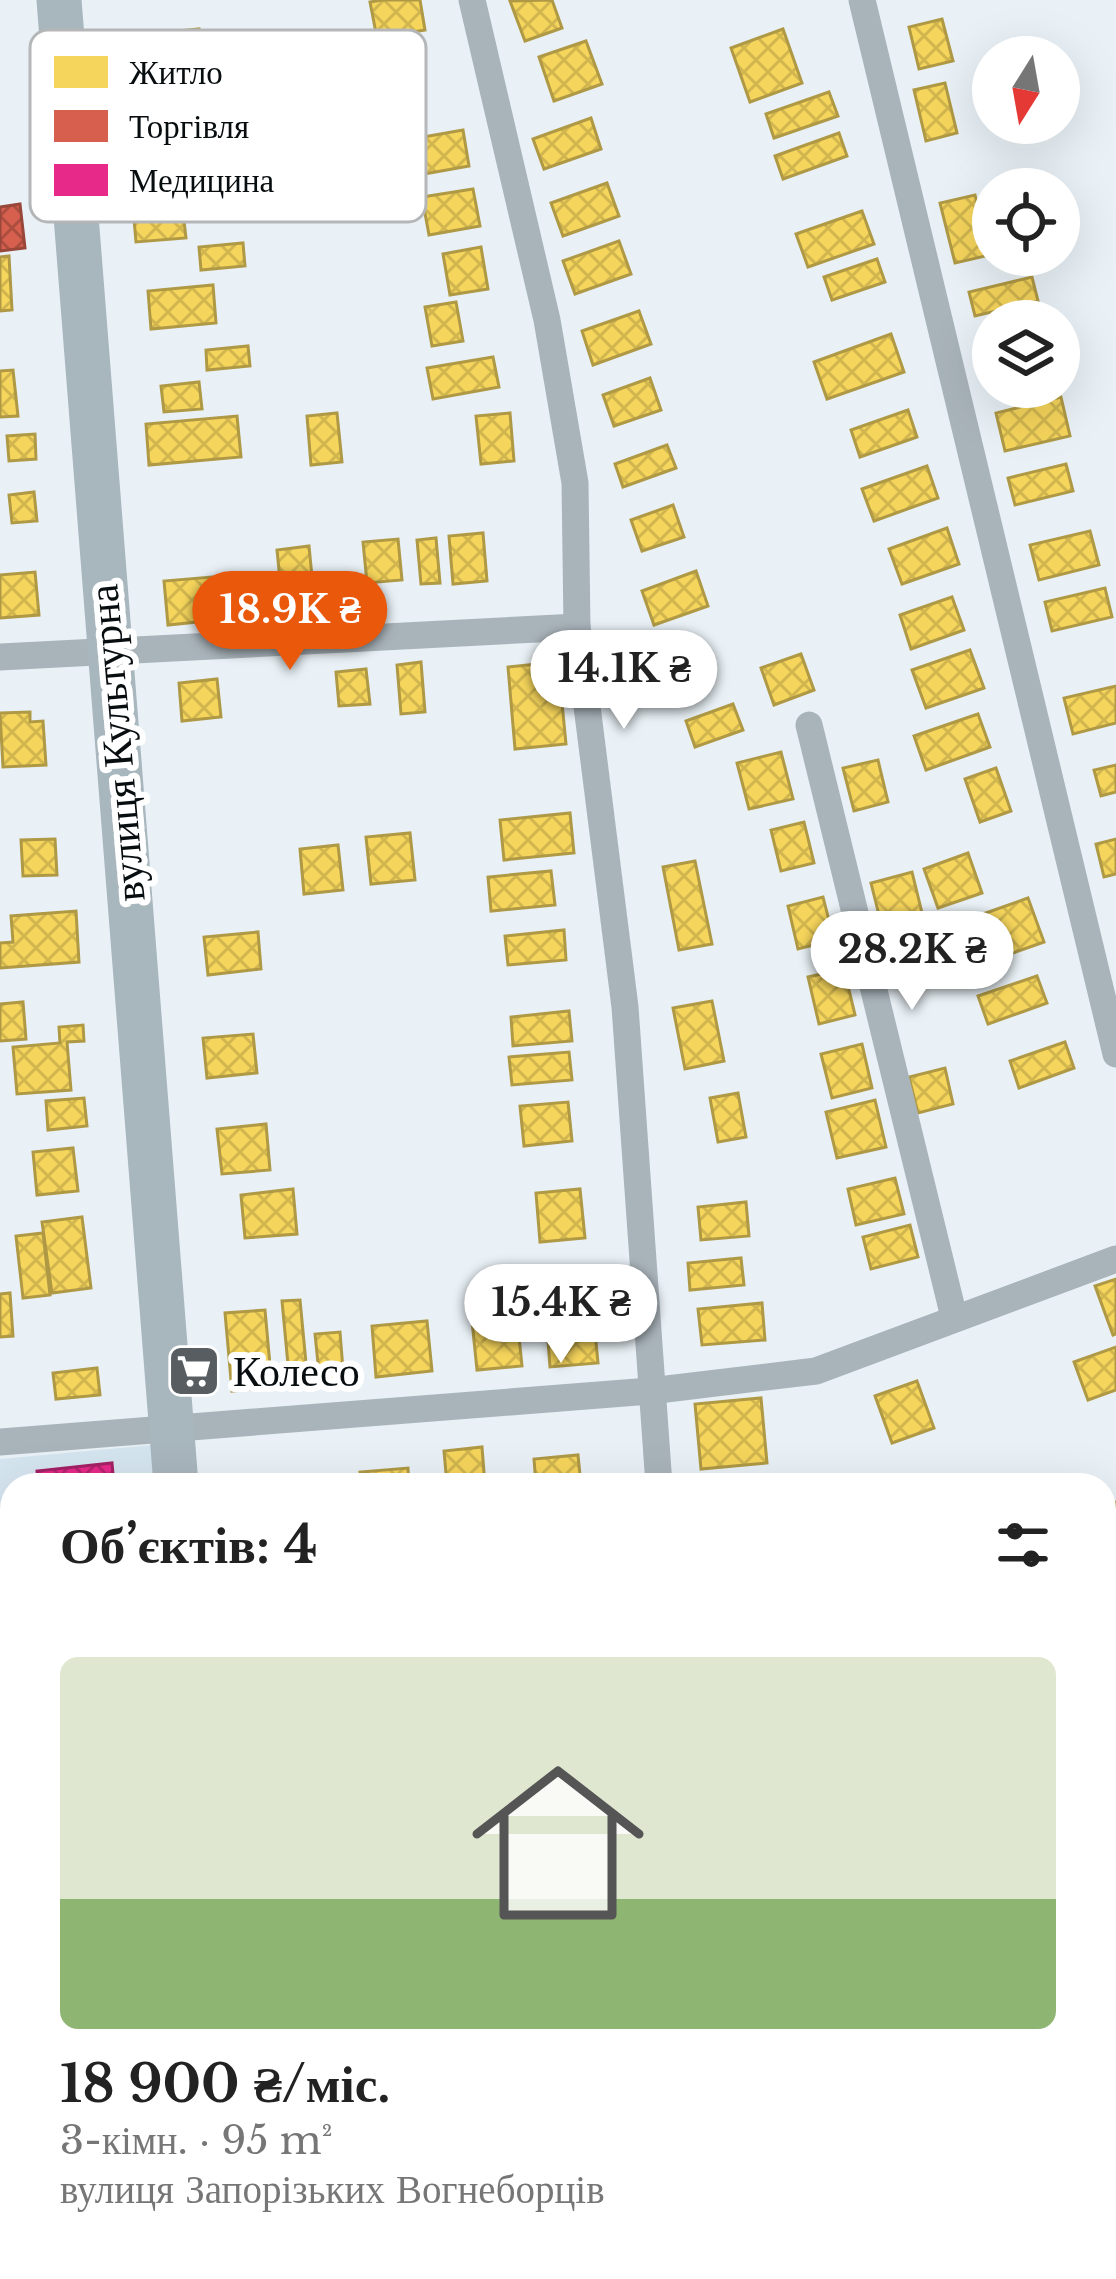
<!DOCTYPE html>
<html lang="uk">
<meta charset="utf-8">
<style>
:root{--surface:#fff;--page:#f6f6f6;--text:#222;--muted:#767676;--line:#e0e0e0;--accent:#ea580c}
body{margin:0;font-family:"Libre Baskerville",serif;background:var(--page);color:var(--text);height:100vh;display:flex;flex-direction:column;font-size:45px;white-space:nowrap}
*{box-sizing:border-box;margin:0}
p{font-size:39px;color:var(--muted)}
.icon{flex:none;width:66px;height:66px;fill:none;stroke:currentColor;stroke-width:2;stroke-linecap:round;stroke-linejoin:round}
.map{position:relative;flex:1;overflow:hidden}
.drawer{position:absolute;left:0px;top:1473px;width:1116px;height:807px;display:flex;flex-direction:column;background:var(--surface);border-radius:36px 36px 0 0;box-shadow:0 12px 48px #0002}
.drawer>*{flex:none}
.needle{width:78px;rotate:191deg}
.buttons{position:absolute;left:972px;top:36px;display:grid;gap:24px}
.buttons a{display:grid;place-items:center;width:108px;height:108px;border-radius:50%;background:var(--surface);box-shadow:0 12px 48px #0002;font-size:60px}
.price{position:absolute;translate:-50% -102px;padding:0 27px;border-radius:42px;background:#fff;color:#222;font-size:39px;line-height:78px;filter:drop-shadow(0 3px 6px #0008)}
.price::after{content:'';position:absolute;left:50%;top:72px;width:36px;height:27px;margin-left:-18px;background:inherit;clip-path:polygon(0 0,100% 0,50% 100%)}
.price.active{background:var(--accent);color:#fff}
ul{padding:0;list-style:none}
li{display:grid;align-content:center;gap:24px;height:636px;padding:0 60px}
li+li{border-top:3px solid var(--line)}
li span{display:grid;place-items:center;height:372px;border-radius:18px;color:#555}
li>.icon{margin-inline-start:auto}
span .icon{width:216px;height:216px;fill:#fffc;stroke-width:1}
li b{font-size:51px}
h2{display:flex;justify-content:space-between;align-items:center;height:144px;padding:0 60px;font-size:51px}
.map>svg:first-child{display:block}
.built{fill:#d5e5ef}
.homes{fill:url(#homes-cross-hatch);stroke:#af9945;stroke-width:3}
.shops{fill:url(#shops-cross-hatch);stroke:#98473b;stroke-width:3}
.health{fill:url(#health-cross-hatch);stroke:#a42165;stroke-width:3}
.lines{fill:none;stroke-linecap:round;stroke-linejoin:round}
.minor{stroke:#a9b4ba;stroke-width:27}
.primary{stroke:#a8b6bd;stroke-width:45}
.labels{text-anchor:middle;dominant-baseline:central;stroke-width:12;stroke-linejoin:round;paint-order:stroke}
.street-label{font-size:42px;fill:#080d10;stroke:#fff}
.poi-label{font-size:42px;fill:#080d10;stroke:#fff;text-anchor:start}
.key{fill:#fff;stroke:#b5b6b7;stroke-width:3}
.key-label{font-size:33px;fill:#080d10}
</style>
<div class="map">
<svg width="1116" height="2279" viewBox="0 0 1116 2279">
<defs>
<pattern id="homes-cross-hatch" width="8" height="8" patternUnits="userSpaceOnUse" patternTransform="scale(3)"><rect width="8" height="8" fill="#f6d55c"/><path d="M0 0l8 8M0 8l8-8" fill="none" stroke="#d1b64f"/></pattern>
<pattern id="shops-cross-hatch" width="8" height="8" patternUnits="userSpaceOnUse" patternTransform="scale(3)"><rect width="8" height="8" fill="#d6604d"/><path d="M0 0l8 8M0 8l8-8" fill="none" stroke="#ac4e3f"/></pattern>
<pattern id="health-cross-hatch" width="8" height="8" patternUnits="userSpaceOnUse" patternTransform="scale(3)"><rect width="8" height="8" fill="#e7298a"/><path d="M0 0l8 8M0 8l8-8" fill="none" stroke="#b9226f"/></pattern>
</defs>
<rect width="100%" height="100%" fill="#e9f1f6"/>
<!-- built -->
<polygon class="built" points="152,1445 155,1485 12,1485 12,2036 0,2037 0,1459"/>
<!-- homes -->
<g class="homes">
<polygon points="382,0 420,0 425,30 377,38 370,2"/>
<polygon points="552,0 562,28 525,41 510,1"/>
<polygon points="942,19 953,61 919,69 909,27"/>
<polygon points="199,29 202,64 130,71 127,36"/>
<polygon points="783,29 802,83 750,102 731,48"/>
<polygon points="586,41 602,84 554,101 539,57"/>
<polygon points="945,83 957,133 926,141 914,90"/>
<polygon points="829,92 838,116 774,138 766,114"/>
<polygon points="591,118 601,149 544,169 533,139"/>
<polygon points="463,130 469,166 402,178 395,142"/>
<polygon points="839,133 847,156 783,179 775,156"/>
<polygon points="607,183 619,216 563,236 551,203"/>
<polygon points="473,189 480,226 429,235 422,197"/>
<polygon points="975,195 990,255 955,263 940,203"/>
<polygon points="182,204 186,238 136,242 133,208"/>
<polygon points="862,211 874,244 808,267 796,234"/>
<polygon points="619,241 631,274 575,294 563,261"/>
<polygon points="243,243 245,266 201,270 199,247"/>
<polygon points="481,247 488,289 450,295 443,254"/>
<polygon points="9,256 12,310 0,311 0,257"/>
<polygon points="877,259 885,282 832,300 824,277"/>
<polygon points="1032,277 1038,301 975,316 969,292"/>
<polygon points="213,285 216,323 151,329 148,291"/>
<polygon points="456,302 463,341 432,346 425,307"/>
<polygon points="639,311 651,344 593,365 582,331"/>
<polygon points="891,334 904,372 827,399 814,362"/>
<polygon points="993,340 993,374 984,376 977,344"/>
<polygon points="248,346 250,366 207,370 206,350"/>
<polygon points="493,357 499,387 433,399 427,368"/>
<polygon points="13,370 18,416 0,417 0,371"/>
<polygon points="650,378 661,410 614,426 603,395"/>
<polygon points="199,382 202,409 164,412 161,386"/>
<polygon points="1061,397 1070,436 1005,451 996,413"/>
<polygon points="908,410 917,437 860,457 851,430"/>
<polygon points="337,413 342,462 311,465 307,416"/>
<polygon points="510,413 514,461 481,464 476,416"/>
<polygon points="237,416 241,457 149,465 146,424"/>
<polygon points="35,434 36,459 9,461 7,436"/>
<polygon points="667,445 676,468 623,487 615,464"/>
<polygon points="1066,464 1073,491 1015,505 1008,478"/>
<polygon points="927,466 938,498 874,521 862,489"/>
<polygon points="34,492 37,521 12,523 9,495"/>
<polygon points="673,505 684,537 642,551 631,520"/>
<polygon points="947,528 959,564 902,584 889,549"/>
<polygon points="1090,531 1099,565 1039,580 1030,545"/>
<polygon points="483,533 487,581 453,584 449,536"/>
<polygon points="436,538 440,583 421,584 417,540"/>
<polygon points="398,539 402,580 367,583 363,542"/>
<polygon points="309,546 312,577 280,580 277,550"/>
<polygon points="696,571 708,606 654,625 642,591"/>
<polygon points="35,572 39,615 0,618 0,575"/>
<polygon points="223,576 227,619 168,625 164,581"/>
<polygon points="1105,588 1112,617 1052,631 1045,602"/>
<polygon points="952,597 964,630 911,649 900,615"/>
<polygon points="970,650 984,688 926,708 912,670"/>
<polygon points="801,654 814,690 774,705 761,668"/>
<polygon points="421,662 425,712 401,714 397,665"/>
<polygon points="558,662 566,744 515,749 508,667"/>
<polygon points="366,669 370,704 339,706 336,672"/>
<polygon points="217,679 221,717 182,721 179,683"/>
<polygon points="1116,686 1116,723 1073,734 1064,698"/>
<polygon points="733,704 743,730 695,747 686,721"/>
<polygon points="30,712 30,722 43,721 46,765 3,767 0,713"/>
<polygon points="978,714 990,747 926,770 914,736"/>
<polygon points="781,752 793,799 749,809 737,763"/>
<polygon points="878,760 888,802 854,811 843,768"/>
<polygon points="1116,765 1116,792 1101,796 1094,770"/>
<polygon points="996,768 1011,811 980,822 965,779"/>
<polygon points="570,813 574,853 504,860 500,820"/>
<polygon points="804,822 814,863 781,871 771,830"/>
<polygon points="410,833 415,880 371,884 366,837"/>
<polygon points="55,839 57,875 23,876 21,840"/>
<polygon points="1116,839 1116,874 1104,877 1096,844"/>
<polygon points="338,845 343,890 304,894 300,849"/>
<polygon points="968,853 982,893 938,908 924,869"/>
<polygon points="695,861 712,944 679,950 663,867"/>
<polygon points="551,871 555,905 491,911 488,877"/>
<polygon points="912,872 923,917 882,927 871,883"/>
<polygon points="823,897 834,940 798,949 788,906"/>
<polygon points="1028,898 1044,942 999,958 983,914"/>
<polygon points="76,911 79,962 0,968 0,943 13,942 11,916"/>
<polygon points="564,930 566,960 508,965 505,936"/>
<polygon points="258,932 261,969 208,975 204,937"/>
<polygon points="912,946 919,975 889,982 882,954"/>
<polygon points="844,969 855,1015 819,1024 808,977"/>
<polygon points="1037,976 1047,1003 988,1024 978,996"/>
<polygon points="712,1001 724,1061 685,1069 673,1008"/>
<polygon points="23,1002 26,1039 0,1041 0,1004"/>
<polygon points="569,1011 572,1041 513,1046 511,1017"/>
<polygon points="83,1025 84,1041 67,1042 71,1090 17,1094 13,1047 60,1043 59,1027"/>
<polygon points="253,1034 257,1073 207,1078 203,1038"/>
<polygon points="1065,1042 1074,1068 1019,1088 1010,1061"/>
<polygon points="862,1044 872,1088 832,1098 821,1054"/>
<polygon points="569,1052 572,1080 512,1085 509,1057"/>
<polygon points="945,1068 953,1104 918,1113 909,1077"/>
<polygon points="738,1093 746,1137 718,1142 710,1098"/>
<polygon points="84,1098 87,1126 48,1130 46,1101"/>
<polygon points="875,1100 886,1147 837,1158 826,1112"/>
<polygon points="568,1102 572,1141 524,1146 520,1106"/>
<polygon points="266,1124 270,1170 222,1174 217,1129"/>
<polygon points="73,1148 78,1191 37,1195 33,1152"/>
<polygon points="895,1178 904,1214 856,1225 848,1189"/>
<polygon points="293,1189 297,1234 245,1238 241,1195"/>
<polygon points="580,1189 585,1238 540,1242 536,1193"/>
<polygon points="746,1202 749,1236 701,1240 698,1207"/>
<polygon points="82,1217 91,1288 52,1293 42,1222"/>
<polygon points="910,1225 918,1257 871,1269 863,1237"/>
<polygon points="43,1233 50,1295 23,1298 16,1236"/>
<polygon points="741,1258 744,1285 690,1290 688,1263"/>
<polygon points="1116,1279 1116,1334 1113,1335 1095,1286"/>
<polygon points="10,1293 13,1336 0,1337 0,1294"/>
<polygon points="300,1300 308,1384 290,1386 282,1301"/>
<polygon points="762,1303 765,1340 702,1345 698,1309"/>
<polygon points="265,1310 272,1387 232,1391 225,1313"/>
<polygon points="593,1311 598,1363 550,1367 546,1315"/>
<polygon points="517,1317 522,1366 477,1370 472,1321"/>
<polygon points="427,1321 432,1371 376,1377 372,1326"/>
<polygon points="340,1332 344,1382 320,1383 315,1334"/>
<polygon points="1116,1347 1116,1390 1088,1400 1074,1362"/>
<polygon points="97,1368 100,1395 56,1399 53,1373"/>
<polygon points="917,1381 934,1428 892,1443 875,1396"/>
<polygon points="761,1398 767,1463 701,1469 695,1404"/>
<polygon points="482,1447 485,1485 447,1485 444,1451"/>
<polygon points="578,1455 581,1485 536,1485 534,1459"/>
<polygon points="408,1468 409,1485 362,1485 360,1472"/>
<polygon points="1116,1502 1116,1547 1104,1551 1104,1506"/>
<polygon points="9,2131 11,2159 0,2160 0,2132"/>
<polygon points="111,2268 186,2268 186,2273 112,2279"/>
<polygon points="346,2268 398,2268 399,2279 347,2279"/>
<polygon points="434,2268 469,2268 470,2279 435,2279"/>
<polygon points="479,2268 504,2268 505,2279 480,2279"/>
<polygon points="516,2268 545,2268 546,2279 517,2279"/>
<polygon points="554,2268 583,2268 584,2279 556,2279"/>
<polygon points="594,2268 623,2268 624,2279 595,2279"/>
<polygon points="777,2268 838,2268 839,2272 778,2278"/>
</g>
<!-- shops -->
<polygon class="shops" points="20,204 25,248 0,251 0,207"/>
<!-- health -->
<g class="health">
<polygon points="112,1463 114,1485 38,1485 37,1471"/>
<polygon points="7,1509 10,1554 0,1554 0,1510"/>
<polygon points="12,1599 12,1633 4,1634 0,1600"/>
<polygon points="12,1678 12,1825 11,1825 0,1721 0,1679"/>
</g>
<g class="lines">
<!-- minor -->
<g class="minor">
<polyline points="472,0 547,320 575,483 577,627 625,1007 659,1485"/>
<polyline points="862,0 1116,1054"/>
<polyline points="0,657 577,627"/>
<polyline points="809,725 954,1317"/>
<polyline points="0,1442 650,1391 816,1371 1116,1259"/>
<polyline points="0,2074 12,2073"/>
<polyline points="728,2268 729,2279"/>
</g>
<!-- primary -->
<g class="primary">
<polyline points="59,0 176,1485"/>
<polyline points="238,2268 239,2279"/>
</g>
</g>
<!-- icons -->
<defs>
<g id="supermarket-square" transform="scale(2.7)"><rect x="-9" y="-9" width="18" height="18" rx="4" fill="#575d60" stroke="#fff"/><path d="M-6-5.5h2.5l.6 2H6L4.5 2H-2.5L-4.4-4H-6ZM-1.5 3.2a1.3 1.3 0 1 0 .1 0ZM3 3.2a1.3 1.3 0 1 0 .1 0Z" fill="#fff"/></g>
</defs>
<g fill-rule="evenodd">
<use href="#supermarket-square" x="194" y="1371"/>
</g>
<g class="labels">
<!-- street labels -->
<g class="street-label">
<text transform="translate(116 743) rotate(-95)">вулиця Культурна</text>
</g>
<!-- poi labels -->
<g class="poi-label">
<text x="233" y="1371">Колесо</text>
</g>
</g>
<!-- legend -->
<rect x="30" y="30" width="396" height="192" rx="18" class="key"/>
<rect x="54" y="56" width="54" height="32" fill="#f6d55c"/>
<rect x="54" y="110" width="54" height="32" fill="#d6604d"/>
<rect x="54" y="164" width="54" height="32" fill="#e7298a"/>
<g class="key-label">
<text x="129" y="84">Житло</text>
<text x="129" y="138">Торгівля</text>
<text x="129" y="192">Медицина</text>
</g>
</svg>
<div class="buttons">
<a><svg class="needle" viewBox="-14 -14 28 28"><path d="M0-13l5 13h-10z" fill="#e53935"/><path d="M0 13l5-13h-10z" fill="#767676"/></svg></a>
<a><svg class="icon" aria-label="locate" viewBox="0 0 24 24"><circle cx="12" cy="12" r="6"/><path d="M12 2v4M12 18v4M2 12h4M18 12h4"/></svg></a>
<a><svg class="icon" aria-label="layers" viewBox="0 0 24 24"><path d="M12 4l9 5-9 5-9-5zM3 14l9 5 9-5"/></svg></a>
</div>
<b class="price active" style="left:290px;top:673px">18.9K ₴</b>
<b class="price" style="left:624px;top:732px">14.1K ₴</b>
<b class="price" style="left:912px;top:1013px">28.2K ₴</b>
<b class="price" style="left:561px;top:1366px">15.4K ₴</b>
<section class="drawer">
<h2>Об’єктів: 4<svg class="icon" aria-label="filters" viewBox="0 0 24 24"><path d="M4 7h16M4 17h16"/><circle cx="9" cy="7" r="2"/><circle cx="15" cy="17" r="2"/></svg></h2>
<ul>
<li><span style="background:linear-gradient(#dfe7d0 65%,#8fb573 0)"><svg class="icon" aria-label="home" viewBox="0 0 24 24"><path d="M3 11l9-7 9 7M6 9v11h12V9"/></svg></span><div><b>18 900 ₴/міс.</b><p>3-кімн. · 95 m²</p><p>вулиця Запорізьких Вогнеборців</p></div></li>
</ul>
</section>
</div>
